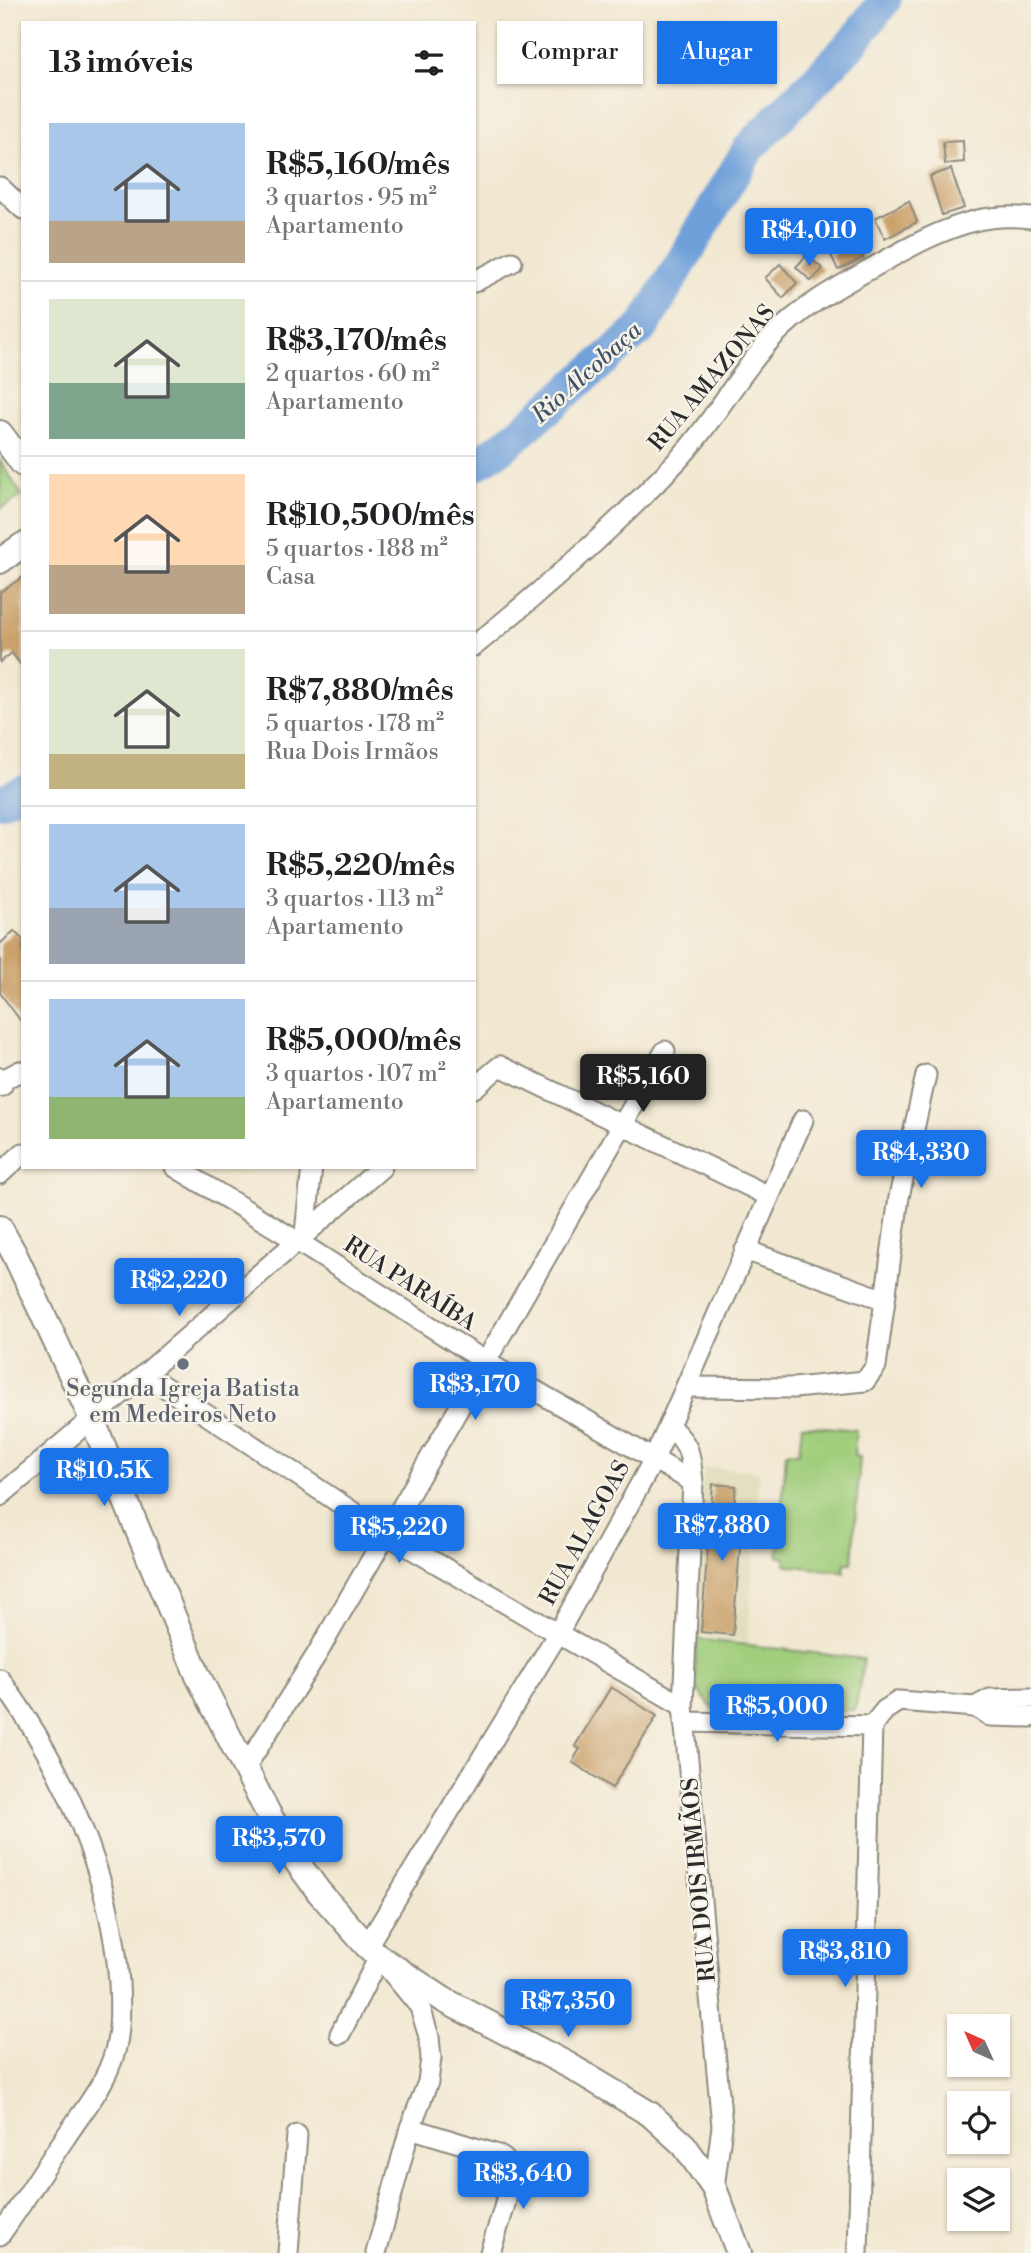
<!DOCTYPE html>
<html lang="pt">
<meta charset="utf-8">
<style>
:root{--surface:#fff;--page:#f2f2f2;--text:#202124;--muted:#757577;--line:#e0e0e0;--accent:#1a73e8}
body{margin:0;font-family:"Libre Bodoni",serif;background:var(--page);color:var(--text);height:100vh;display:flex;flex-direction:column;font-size:26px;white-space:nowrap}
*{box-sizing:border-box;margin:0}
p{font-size:23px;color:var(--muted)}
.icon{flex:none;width:38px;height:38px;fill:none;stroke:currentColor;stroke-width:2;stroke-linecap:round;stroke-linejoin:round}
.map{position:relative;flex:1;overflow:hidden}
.sheet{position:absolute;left:21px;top:21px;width:455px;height:1148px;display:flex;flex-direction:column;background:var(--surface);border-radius:0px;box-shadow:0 2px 5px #0004}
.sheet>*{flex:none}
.hud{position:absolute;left:497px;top:21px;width:429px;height:63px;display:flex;gap:14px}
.needle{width:46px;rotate:315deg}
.fabs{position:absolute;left:947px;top:2014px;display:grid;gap:14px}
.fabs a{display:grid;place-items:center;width:63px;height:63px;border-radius:0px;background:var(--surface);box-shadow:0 2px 5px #0004;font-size:35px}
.price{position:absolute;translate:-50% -60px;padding:0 16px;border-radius:7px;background:var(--accent);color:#fff;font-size:23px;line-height:46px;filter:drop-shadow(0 2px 4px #0008)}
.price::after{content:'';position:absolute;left:50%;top:42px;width:21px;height:16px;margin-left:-10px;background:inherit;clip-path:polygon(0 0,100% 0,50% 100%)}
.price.current{background:#222;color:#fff}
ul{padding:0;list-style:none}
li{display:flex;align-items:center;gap:21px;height:175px;padding:0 28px}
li+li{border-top:2px solid var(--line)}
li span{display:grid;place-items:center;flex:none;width:196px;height:140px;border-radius:0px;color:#555}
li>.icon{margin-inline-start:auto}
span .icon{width:84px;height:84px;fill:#fffc;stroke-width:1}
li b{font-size:30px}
h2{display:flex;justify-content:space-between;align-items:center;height:84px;padding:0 28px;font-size:30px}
.tag{padding:0 24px;border-radius:0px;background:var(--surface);box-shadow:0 2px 5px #0004;font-size:24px;line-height:63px}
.tag.current{background:var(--accent);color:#fff}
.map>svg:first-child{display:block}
.built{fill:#e0ddbb}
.green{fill:#a0ce7c;stroke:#667c54;stroke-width:2}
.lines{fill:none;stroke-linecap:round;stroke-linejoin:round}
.river{stroke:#6fa0da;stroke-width:33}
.building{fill:#cba26c}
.minor-casing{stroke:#8e8a7e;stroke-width:23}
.tertiary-casing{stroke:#8e8a7e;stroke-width:28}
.minor{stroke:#fff;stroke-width:19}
.tertiary{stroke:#fff;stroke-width:24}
.worship-dot{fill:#6b7280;stroke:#f7f3e8;stroke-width:2.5}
.labels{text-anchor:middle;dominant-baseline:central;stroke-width:5;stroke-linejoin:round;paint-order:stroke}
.street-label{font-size:23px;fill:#2b2b2b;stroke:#f7f3e8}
.worship-label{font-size:23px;fill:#5b616d;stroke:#f7f3e8}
.water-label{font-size:24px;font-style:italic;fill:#435468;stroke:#f7f3e8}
</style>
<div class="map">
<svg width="1031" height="2253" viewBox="0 0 1031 2253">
<rect width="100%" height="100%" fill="#f7f3e8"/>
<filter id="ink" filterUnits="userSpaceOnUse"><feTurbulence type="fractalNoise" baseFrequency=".0143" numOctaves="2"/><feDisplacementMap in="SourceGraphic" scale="14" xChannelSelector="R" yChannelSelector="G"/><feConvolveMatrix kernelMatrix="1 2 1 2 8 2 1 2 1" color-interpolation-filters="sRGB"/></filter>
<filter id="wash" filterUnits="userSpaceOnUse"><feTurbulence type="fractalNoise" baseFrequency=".00686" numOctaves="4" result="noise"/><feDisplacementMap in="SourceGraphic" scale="28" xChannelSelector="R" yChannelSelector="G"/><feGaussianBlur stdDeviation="1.57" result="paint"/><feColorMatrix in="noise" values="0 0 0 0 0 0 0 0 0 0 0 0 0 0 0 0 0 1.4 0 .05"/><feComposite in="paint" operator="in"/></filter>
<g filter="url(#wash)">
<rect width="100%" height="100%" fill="#f2e8d1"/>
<!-- built -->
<polygon class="built" points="703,1467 759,1471 748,1642 696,1635"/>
<!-- green -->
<g class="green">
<polygon points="0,460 22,496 0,509"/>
<polygon points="802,1425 856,1430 854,1456 860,1457 852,1563 845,1563 844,1572 785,1565 786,1558 778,1557 786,1452 799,1453"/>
<polygon points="696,1639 864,1659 855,1710 715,1711 695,1687"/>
</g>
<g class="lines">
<!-- river -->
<g class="river">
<polyline points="474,465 504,446 643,327 749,148 853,42 885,0"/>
<polyline points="0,802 23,791"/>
</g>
</g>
<g id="blocks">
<!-- building -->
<g class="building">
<polygon points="963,141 964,162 945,164 943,142"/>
<polygon points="951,169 964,208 942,215 930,176"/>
<polygon points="909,201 917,222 885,239 875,218"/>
<polygon points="855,243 863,258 838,270 831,255"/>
<polygon points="807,255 823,269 811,281 796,267"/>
<polygon points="780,264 797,283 783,298 765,278"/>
<polygon points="23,577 23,668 12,653 0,662 0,592"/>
<polygon points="14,931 23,940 23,1024 0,993 0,944"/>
<polygon points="713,1484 736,1486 733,1520 742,1521 733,1635 701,1632"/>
<polygon points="611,1687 657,1716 612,1788 572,1762 580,1749 575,1746"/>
</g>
</g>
</g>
<g filter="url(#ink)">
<use href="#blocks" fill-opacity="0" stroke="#8e8a7e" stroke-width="2"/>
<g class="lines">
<!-- minor casing -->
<g class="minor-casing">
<g id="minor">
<polyline points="0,187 23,209"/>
<polyline points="474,282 512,262"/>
<path d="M474 646C546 588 615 527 678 460 714 422 737 375 772 338 801 307 836 288 872 268 906 249 940 229 978 220 996 216 1013 216 1031 218"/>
<polyline points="1,1081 20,1071 23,1073"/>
<polyline points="474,1088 500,1066 769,1196"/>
<polyline points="175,1167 297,1241 486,1362 693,1482"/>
<polyline points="0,1174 23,1153"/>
<polyline points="305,1233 312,1167"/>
<polyline points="745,1250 885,1300"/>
<polyline points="145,1374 386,1534 683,1706"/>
<polyline points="687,1387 794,1388 865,1381 876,1366 899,1197 926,1075"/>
<path d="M669 1426C691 1446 690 1453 693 1482L683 1706 722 2126 714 2188"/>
<polyline points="0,1496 145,1374 382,1167"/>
<path d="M0 1679C63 1766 111 1874 119 1982 120 2004 121 2029 115 2051 106 2084 84 2109 65 2138 43 2170 23 2203 0 2235"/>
<polyline points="975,1707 990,1716 1031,1717"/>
<polyline points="684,1722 872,1726"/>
<polyline points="872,1726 885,1710 899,1701 975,1707 990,1699 1031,1698"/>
<polyline points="245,1768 317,1654 665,1051"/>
<polyline points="367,1946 557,1635 654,1459 803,1120"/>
<polyline points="340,2034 379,1957 420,2007 429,2037 431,2058 428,2082 410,2128 376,2253"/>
<path d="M410 2128 495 2154C501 2157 505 2158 508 2165 516 2183 495 2233 490 2253"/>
<polyline points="288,2253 297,2135"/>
<polyline points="858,2253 872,1726"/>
</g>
</g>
<!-- tertiary casing -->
<g class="tertiary-casing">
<g id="tertiary">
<polyline points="0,433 23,464"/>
<polyline points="0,561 23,545"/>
<polyline points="0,1080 0,1084"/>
<polyline points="0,1228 14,1253 92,1419 198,1676 268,1813 297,1862 319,1892 367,1946 379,1957 444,2000 570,2066 650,2114 684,2145 714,2188 739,2253"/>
</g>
</g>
<!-- minor -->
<use href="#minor" class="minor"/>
<!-- tertiary -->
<use href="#tertiary" class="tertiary"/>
</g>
</g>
<!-- markers -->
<circle class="worship-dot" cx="183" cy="1364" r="7"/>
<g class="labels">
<!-- street labels -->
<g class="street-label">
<text transform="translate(712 378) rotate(-50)">RUA AMAZONAS</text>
<text transform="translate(410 1284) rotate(33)">RUA PARAÍBA</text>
<text transform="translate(585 1533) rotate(-61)">RUA ALAGOAS</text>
<text transform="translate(699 1880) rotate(-95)">RUA DOIS IRMÃOS</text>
</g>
<!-- worship labels -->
<g class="worship-label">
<text x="183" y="1389">Segunda Igreja Batista<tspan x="183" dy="26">em Medeiros Neto</tspan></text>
</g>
<!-- water labels -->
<g class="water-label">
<text transform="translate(587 373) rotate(-42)">Rio Alcobaça</text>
</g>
</g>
</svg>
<div class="fabs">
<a><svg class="needle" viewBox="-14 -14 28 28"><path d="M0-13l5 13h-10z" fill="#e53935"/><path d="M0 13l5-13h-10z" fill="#757577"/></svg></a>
<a><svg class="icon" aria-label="locate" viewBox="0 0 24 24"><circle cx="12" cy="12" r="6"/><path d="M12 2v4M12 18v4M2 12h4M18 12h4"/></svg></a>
<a><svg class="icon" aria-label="layers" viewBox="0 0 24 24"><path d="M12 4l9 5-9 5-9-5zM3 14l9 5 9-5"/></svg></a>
</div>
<b class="price" style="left:809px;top:268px">R$4,010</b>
<b class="price current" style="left:643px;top:1114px">R$5,160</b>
<b class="price" style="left:921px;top:1190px">R$4,330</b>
<b class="price" style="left:179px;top:1318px">R$2,220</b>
<b class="price" style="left:475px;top:1422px">R$3,170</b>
<b class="price" style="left:104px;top:1508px">R$10.5K</b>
<b class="price" style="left:722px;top:1563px">R$7,880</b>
<b class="price" style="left:399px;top:1565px">R$5,220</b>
<b class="price" style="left:777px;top:1744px">R$5,000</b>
<b class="price" style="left:279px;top:1876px">R$3,570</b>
<b class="price" style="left:845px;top:1989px">R$3,810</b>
<b class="price" style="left:568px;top:2039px">R$7,350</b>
<b class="price" style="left:523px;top:2211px">R$3,640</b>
<div class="hud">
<a class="tag">Comprar</a>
<a class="tag current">Alugar</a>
</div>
<section class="sheet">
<h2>13 imóveis<svg class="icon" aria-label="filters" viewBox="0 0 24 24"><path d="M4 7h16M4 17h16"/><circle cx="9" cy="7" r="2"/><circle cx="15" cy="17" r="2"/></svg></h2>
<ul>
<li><span style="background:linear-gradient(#a9c7e8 70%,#b9a48a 0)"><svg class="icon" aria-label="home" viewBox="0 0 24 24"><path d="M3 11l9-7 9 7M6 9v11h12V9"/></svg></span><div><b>R$5,160/mês</b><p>3 quartos · 95 m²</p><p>Apartamento</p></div></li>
<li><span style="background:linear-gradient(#dfe7d0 60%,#7fa58c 0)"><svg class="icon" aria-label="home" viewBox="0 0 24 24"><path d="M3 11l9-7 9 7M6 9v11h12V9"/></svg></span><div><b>R$3,170/mês</b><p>2 quartos · 60 m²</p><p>Apartamento</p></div></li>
<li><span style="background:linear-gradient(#ffd9b3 65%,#b9a48a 0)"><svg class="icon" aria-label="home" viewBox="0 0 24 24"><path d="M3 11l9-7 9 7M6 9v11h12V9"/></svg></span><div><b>R$10,500/mês</b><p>5 quartos · 188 m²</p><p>Casa</p></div></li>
<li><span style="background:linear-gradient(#dfe7d0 75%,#c2b280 0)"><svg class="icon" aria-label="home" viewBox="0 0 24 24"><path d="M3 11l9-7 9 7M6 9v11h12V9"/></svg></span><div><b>R$7,880/mês</b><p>5 quartos · 178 m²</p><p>Rua Dois Irmãos</p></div></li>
<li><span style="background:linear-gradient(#a9c7e8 60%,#9aa5b1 0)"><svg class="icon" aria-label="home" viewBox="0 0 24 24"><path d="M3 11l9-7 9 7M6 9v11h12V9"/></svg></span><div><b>R$5,220/mês</b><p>3 quartos · 113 m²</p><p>Apartamento</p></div></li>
<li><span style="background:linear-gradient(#a9c7e8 70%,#8fb573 0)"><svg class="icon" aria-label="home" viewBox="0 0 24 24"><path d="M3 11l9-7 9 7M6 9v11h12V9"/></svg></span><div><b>R$5,000/mês</b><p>3 quartos · 107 m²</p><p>Apartamento</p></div></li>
</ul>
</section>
</div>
